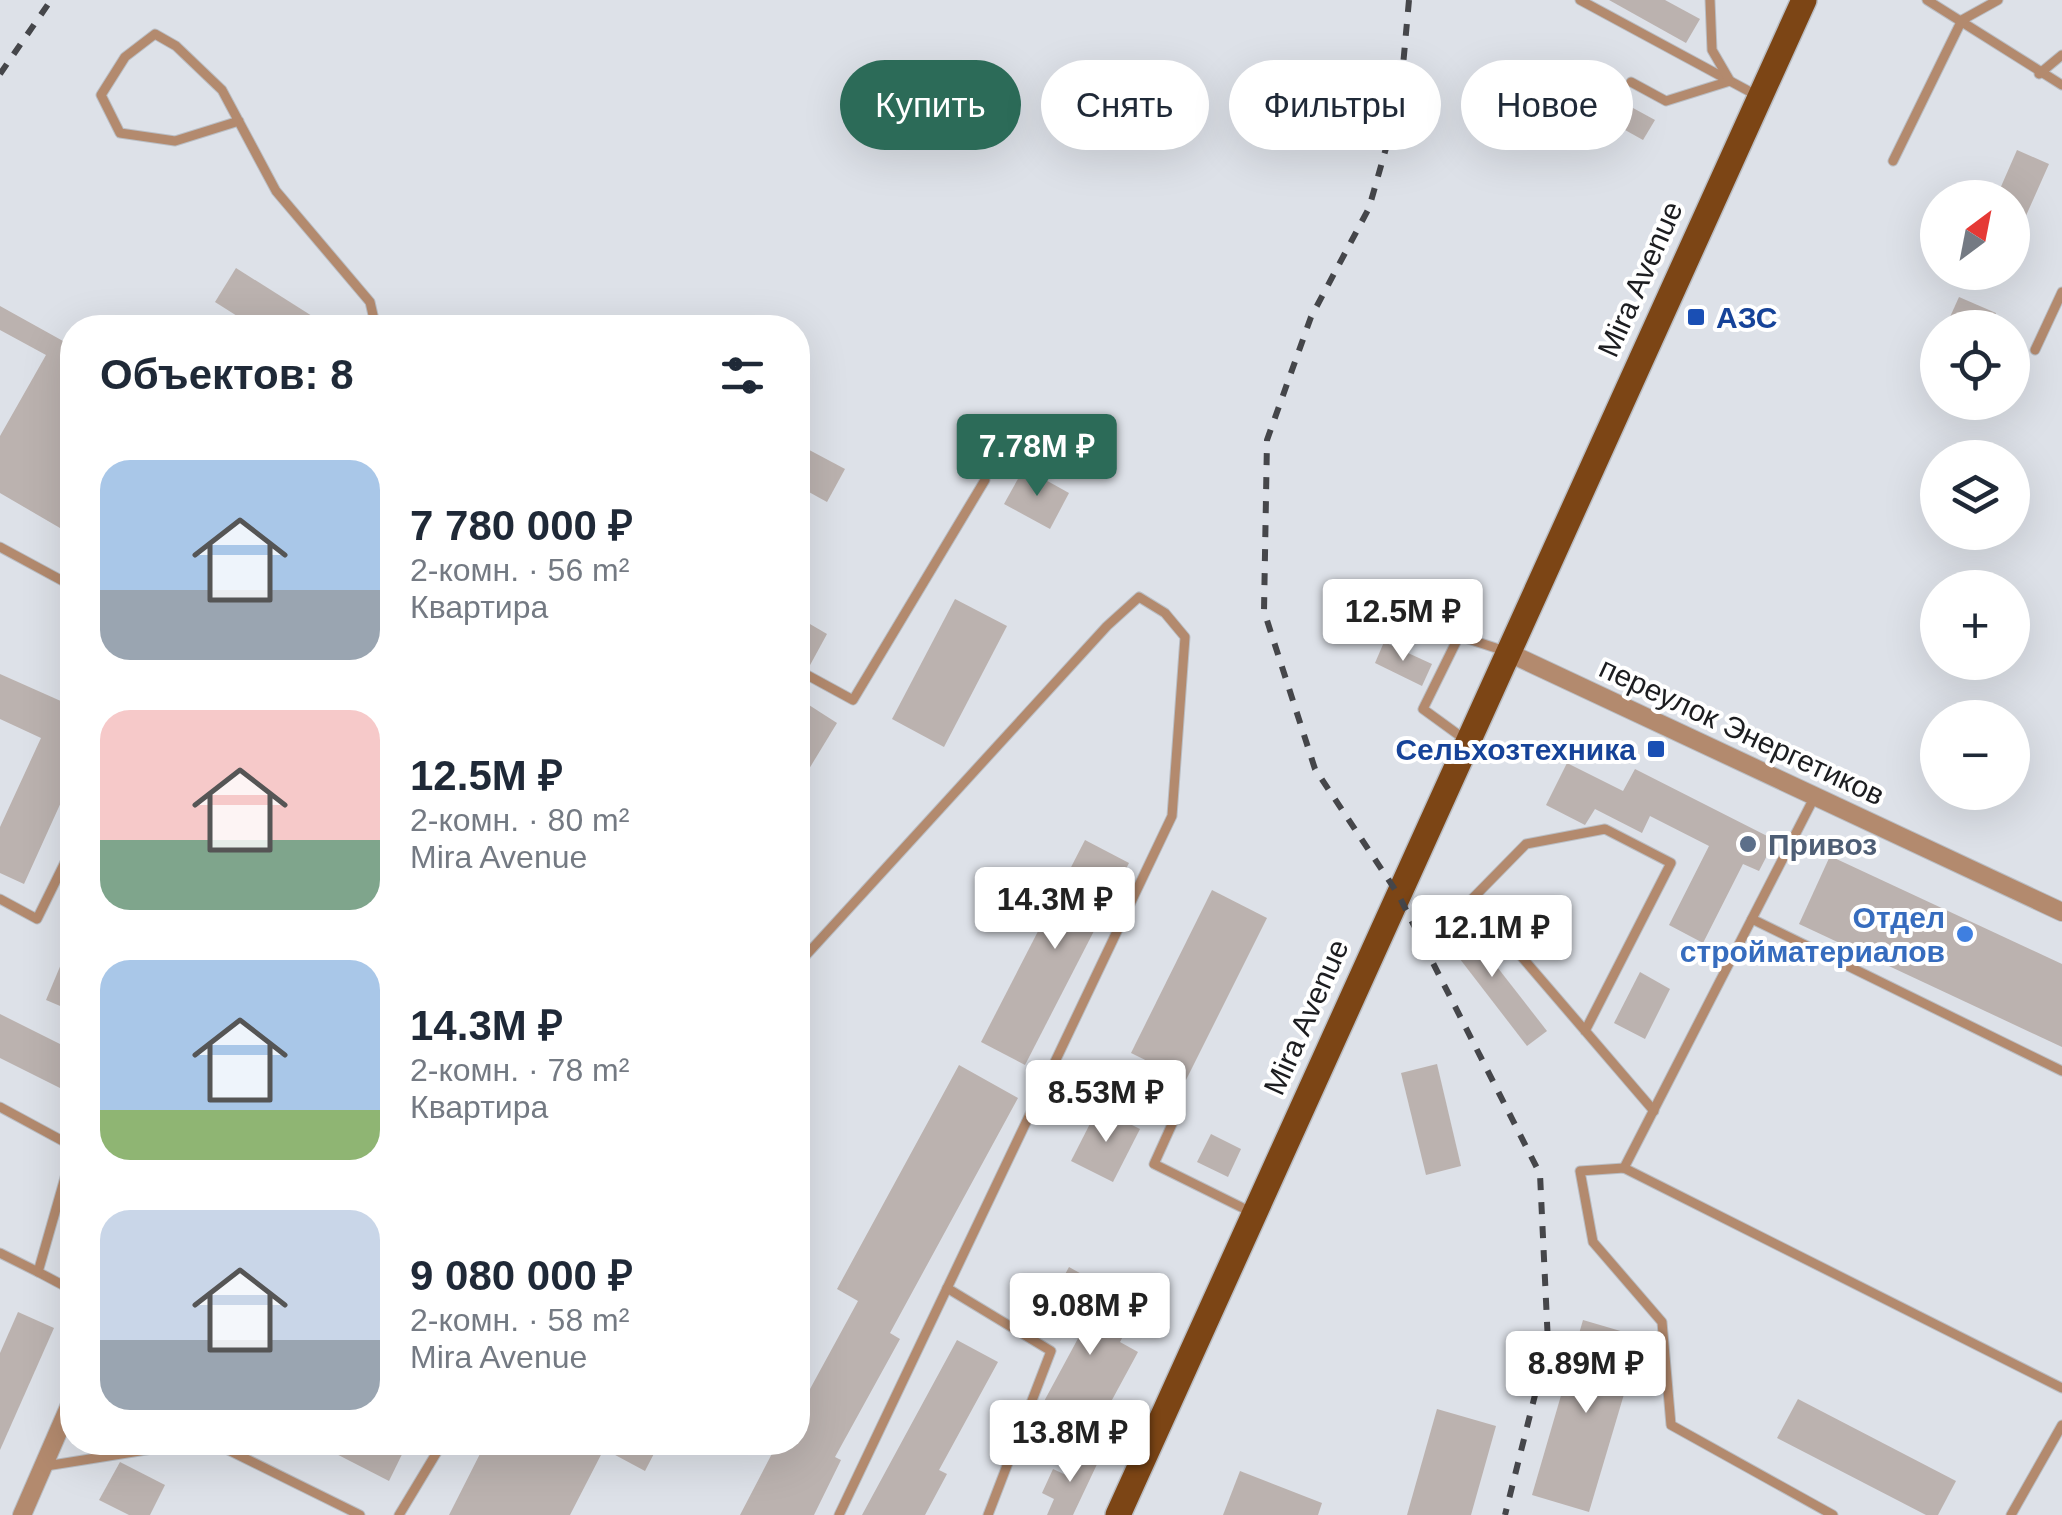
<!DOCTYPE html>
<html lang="ru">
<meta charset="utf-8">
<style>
:root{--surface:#fff;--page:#f2f2f3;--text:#1f2937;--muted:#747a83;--accent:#2c6b58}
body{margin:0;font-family:Arial,sans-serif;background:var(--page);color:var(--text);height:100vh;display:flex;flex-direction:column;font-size:38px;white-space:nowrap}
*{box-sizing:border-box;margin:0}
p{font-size:32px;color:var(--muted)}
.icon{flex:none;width:55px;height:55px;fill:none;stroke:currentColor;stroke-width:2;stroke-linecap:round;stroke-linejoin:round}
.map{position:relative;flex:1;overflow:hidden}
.drawer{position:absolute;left:60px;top:315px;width:750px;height:1140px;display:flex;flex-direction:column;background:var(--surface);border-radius:40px;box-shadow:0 10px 40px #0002}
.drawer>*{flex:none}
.guide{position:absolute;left:840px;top:60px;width:950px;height:90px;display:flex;gap:20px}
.needle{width:65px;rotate:32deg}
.tools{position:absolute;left:1920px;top:180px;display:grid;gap:20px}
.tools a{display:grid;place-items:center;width:110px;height:110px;border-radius:50%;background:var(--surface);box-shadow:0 10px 40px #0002;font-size:50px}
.price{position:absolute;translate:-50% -85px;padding:0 22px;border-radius:10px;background:#fff;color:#222;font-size:32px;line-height:65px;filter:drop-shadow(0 2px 5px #0008)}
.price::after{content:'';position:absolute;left:50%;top:60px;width:30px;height:22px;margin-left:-15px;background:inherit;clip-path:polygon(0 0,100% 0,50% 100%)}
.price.active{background:var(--accent);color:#fff}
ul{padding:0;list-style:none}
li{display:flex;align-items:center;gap:30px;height:250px;padding:0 40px}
li span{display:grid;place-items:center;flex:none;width:280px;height:200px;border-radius:30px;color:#555}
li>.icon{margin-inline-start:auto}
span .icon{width:120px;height:120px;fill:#fffc;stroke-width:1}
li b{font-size:42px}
h2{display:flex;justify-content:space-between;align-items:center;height:120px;padding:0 40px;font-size:42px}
.tag{padding:0 35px;border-radius:45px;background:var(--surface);box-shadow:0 10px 40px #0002;font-size:35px;line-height:90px}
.tag.active{background:var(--accent);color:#fff}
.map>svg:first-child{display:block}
.building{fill:#bbb2af}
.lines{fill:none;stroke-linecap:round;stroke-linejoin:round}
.lane-casing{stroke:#babec4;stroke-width:11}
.street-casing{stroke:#babec4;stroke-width:20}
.primary-casing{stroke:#babec4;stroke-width:28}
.lane{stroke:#b38a6e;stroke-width:9}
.street{stroke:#b38a6e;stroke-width:18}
.primary{stroke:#7c4515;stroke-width:25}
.rail{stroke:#45464a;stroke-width:6;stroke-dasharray:12 12;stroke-linecap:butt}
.transit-dot{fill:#1a4fb4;stroke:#fff;stroke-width:4}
.service-dot{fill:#5c6f8a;stroke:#fff;stroke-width:4}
.shop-dot{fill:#3f7fe0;stroke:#fff;stroke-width:4}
.labels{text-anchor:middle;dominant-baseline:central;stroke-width:8;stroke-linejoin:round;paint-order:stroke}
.street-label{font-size:30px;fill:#1c1d20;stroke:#fff}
.transit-label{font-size:30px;font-weight:bold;fill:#164399;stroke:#fff;text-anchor:start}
.service-label{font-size:30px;font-weight:bold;fill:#4e5e75;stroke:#fff;text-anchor:start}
.shop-label{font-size:30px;font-weight:bold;fill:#366cbe;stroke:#fff;text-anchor:end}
</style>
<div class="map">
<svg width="2062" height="1515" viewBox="0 0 2062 1515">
<rect width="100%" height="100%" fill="#dde1e8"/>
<!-- building -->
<g class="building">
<polygon points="1609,0 1665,0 1700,19 1686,43"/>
<polygon points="1611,96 1655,120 1643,140 1600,116"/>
<polygon points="2017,150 2049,164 2012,247 2012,198 1996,198"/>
<polygon points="236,268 331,328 256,328 215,302"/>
<polygon points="1959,297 1996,313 1990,328 1945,328"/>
<polygon points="0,306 72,346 72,535 0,493 0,436 46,355 0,330"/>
<polygon points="798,444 845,469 827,502 798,486"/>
<polygon points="1024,468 1069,493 1050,529 1004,504"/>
<polygon points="955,599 1007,626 944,747 892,719"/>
<polygon points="798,617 827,634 809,667 798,661"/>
<polygon points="1384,642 1432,664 1422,686 1375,663"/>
<polygon points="0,674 72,706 72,778 24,884 0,873 0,827 41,738 0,719"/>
<polygon points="798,698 837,723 809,769 798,762"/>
<polygon points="1567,763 1623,791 1635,769 1775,840 1759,871 1743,864 1703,943 1669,925 1709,846 1650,816 1642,833 1595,809 1585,825 1546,805"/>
<polygon points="1085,840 1129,863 1025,1065 981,1042"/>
<polygon points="1830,856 2062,964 2062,1047 1799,924"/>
<polygon points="1212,890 1267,918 1186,1080 1131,1053"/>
<polygon points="1455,913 1547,1031 1527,1046 1436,928"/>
<polygon points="72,938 72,1011 46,1000"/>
<polygon points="1640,972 1670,989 1645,1039 1614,1023"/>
<polygon points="0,1014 72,1050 72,1094 0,1058"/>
<polygon points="1437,1064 1461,1166 1426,1175 1401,1073"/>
<polygon points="959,1065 1018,1098 890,1333 900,1339 835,1457 841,1460 814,1515 740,1515 778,1442 798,1442 798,1411 858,1301 837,1289"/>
<polygon points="1098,1108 1140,1129 1113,1182 1071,1161"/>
<polygon points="1211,1134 1241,1149 1228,1177 1197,1162"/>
<polygon points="1069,1267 1139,1306 1120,1342 1138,1352 1087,1446 1035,1418 1088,1320 1051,1300"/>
<polygon points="18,1312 54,1328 0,1450 0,1353"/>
<polygon points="1583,1320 1641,1337 1589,1512 1532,1495"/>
<polygon points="957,1340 998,1362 939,1470 947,1474 925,1515 862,1515"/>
<polygon points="1798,1399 1956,1481 1938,1515 1926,1515 1777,1438"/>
<polygon points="1437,1409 1496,1426 1471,1515 1407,1515"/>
<polygon points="313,1442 408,1442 389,1481"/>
<polygon points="486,1442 660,1442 645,1471 604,1449 570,1515 449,1515"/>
<polygon points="1077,1450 1099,1460 1073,1515 1047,1515 1054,1499 1042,1493 1053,1469 1066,1475"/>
<polygon points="120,1462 165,1485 150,1515 129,1515 99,1500"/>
<polygon points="1240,1471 1322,1503 1318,1515 1223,1515"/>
</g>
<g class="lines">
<!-- lane casing -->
<g class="lane-casing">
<g id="lane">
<polyline points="1580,0 1756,95"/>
<polyline points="1927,0 2062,85"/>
<polyline points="2039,74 2062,55"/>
<polyline points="1631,82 1666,101 1730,81 1712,50 1710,0"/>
<polyline points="239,121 175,141 120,133 101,95 125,57 155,34 176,46 222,90 276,191 370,302 376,328"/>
<polyline points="1893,161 1962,20 1998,0"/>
<polyline points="2035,350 2062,292"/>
<polyline points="0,547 72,586"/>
<polyline points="798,670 853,700 985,480"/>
<polyline points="1467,741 1423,709 1459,636 1505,651"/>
<polyline points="0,899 37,919 72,848"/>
<polyline points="1752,919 2062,1071"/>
<polyline points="798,964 1107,626 1139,597 1165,613 1185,637 1172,816 839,1515"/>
<polyline points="1585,1031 1671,863 1605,829 1526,844 1472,899 1654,1111"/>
<polyline points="0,1107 72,1146"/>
<polyline points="1178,1111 1154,1164 1251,1212"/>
<polyline points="72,1153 38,1272 72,1290"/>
<polyline points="1624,1168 1815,796"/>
<polyline points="0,1253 38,1272"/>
<polyline points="947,1288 1051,1351 988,1515"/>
<polyline points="212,1442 360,1515"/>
<polyline points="46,1466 196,1442"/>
<polyline points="399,1515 443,1442"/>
<polyline points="1833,1515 1671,1425 1662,1322 1593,1242 1580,1171 1624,1168 2062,1388"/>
<polyline points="2011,1515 2062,1425"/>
</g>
</g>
<!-- street casing -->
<g class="street-casing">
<g id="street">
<polyline points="1507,652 2062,912"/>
<polyline points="22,1515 72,1400"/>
</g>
</g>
<!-- primary casing -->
<g class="primary-casing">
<polyline id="primary" points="1118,1515 1804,0"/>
</g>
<!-- lane -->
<use href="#lane" class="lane"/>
<!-- street -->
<use href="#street" class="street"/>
<!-- primary -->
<use href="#primary" class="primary"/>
<!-- rail -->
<g class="rail">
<polyline points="1409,0 1400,99 1369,208 1311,317 1267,440 1264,611 1315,769 1398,894 1540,1174 1548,1343 1505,1515"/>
<polyline points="0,74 51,0"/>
</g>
</g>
<!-- markers -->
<g class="transit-dot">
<rect x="1686" y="307" width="20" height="20" rx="5"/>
<rect x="1646" y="739" width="20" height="20" rx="5"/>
</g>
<circle class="service-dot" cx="1748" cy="844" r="10"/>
<circle class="shop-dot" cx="1965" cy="934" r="10"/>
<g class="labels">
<!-- street labels -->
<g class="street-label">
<text transform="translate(1640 279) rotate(-66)">Mira Avenue</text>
<text transform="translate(1742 731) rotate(25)">переулок Энергетиков</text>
<text transform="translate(1306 1017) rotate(-66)">Mira Avenue</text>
</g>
<!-- transit labels -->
<g class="transit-label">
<text x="1716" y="317">АЗС</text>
<text x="1636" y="749" text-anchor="end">Сельхозтехника</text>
</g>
<!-- service labels -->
<g class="service-label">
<text x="1768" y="844">Привоз</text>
</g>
<!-- shop labels -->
<g class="shop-label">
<text x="1945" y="917">Отдел<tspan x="1945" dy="34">стройматериалов</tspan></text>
</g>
</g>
</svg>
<div class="tools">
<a><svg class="needle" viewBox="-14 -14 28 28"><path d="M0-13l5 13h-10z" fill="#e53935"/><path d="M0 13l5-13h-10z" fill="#747a83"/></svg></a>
<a><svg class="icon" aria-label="locate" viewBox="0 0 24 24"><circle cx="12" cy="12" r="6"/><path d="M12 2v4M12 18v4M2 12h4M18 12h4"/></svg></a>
<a><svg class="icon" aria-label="layers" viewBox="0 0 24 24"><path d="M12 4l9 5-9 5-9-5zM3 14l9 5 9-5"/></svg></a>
<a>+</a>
<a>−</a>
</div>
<b class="price active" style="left:1037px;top:499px">7.78M ₽</b>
<b class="price" style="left:1403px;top:664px">12.5M ₽</b>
<b class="price" style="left:1055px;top:952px">14.3M ₽</b>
<b class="price" style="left:1492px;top:980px">12.1M ₽</b>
<b class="price" style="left:1106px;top:1145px">8.53M ₽</b>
<b class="price" style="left:1090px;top:1358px">9.08M ₽</b>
<b class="price" style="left:1586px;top:1416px">8.89M ₽</b>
<b class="price" style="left:1070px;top:1485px">13.8M ₽</b>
<div class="guide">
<a class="tag active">Купить</a>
<a class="tag">Снять</a>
<a class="tag">Фильтры</a>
<a class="tag">Новое</a>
</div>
<section class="drawer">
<h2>Объектов: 8<svg class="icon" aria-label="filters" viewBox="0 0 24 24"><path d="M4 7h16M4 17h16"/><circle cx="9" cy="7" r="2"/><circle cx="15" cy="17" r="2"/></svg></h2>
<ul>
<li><span style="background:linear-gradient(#a9c7e8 65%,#9aa5b1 0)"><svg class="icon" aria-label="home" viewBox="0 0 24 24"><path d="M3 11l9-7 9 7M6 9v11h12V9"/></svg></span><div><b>7 780 000 ₽</b><p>2-комн. · 56 m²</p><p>Квартира</p></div></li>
<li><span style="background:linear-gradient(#f6c9c9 65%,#7fa58c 0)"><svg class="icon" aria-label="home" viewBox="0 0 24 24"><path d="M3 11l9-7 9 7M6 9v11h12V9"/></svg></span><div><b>12.5M ₽</b><p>2-комн. · 80 m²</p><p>Mira Avenue</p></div></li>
<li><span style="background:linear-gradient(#a9c7e8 75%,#8fb573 0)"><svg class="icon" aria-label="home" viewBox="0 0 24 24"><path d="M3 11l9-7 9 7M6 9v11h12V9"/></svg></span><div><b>14.3M ₽</b><p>2-комн. · 78 m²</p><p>Квартира</p></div></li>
<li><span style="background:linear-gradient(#c9d6e8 65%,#9aa5b1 0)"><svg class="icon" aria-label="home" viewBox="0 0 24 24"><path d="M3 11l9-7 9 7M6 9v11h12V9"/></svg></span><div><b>9 080 000 ₽</b><p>2-комн. · 58 m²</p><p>Mira Avenue</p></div></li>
</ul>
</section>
</div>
